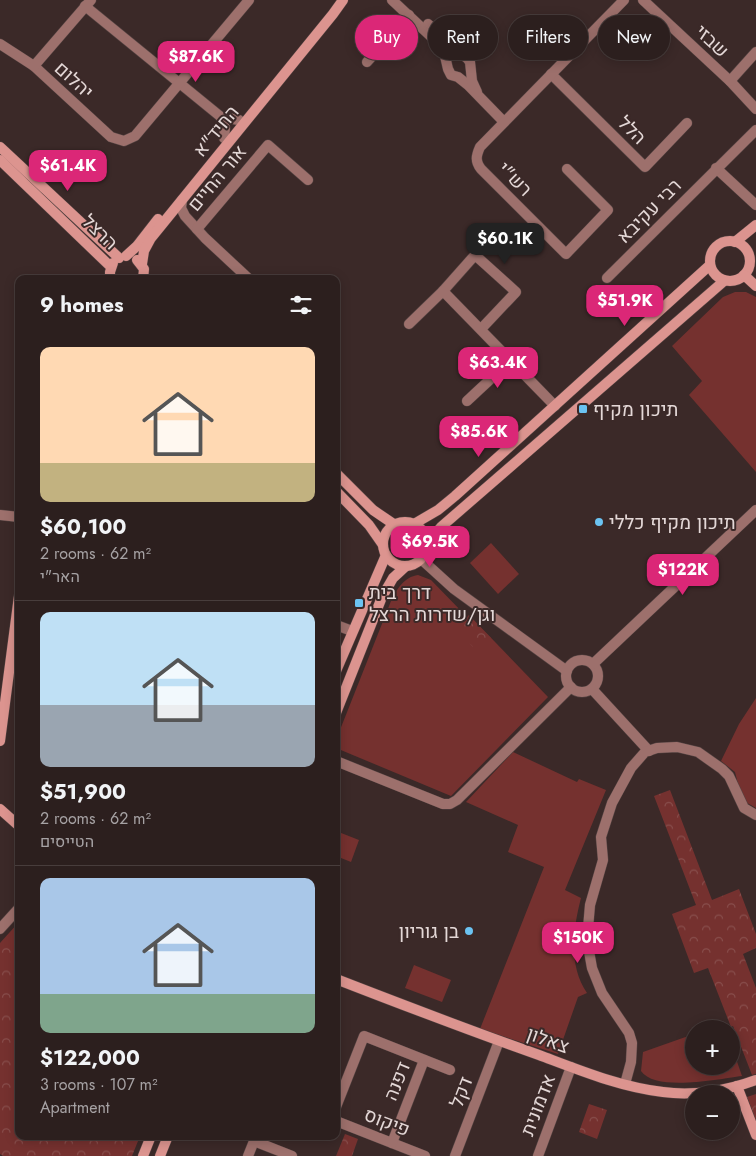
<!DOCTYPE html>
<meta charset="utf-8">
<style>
:root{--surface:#2c1f1e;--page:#382c2b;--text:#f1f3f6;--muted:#a6a2a4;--line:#483d3c;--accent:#db2777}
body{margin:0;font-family:Jost,Heebo,sans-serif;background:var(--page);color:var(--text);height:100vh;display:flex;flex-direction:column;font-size:19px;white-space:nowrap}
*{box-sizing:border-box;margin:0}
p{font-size:16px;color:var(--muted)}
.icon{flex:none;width:28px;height:28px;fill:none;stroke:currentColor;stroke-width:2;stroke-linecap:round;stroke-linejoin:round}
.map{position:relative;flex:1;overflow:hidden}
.side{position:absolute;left:15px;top:275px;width:325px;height:865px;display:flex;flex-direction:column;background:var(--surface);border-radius:10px;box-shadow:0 2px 12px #0003,0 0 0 1px var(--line)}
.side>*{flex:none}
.top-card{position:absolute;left:355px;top:15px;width:325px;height:45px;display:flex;gap:10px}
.tools{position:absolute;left:685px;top:1020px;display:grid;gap:10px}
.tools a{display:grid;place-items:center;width:55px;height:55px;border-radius:50%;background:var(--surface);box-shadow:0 2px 12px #0003,0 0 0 1px var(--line);font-size:25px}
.price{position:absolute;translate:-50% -42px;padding:0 11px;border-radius:10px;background:var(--accent);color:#fff;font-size:16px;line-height:32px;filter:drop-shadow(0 1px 2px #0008)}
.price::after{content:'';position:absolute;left:50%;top:30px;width:15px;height:11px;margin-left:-8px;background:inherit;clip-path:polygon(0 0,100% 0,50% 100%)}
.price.active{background:#222;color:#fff}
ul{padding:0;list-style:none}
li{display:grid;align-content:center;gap:10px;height:265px;padding:0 25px}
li+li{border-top:1px solid var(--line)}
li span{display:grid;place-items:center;height:155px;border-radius:10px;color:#555}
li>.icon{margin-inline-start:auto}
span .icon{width:90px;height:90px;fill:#fffc;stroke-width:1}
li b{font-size:21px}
h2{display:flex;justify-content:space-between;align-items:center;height:60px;padding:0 25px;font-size:21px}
.chip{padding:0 18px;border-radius:22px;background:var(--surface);box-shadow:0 2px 12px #0003,0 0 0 1px var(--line);font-size:18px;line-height:45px}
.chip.active{background:var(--accent);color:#fff}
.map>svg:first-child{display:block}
.grass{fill:#75312f}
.park{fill:url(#park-crowns)}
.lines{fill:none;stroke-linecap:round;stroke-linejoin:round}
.street-casing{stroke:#564544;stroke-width:11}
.secondary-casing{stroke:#564544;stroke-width:11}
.street{stroke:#9d706c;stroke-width:10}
.secondary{stroke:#dc948f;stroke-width:10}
.poi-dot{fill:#6bc3f2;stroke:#3b2928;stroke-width:2}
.labels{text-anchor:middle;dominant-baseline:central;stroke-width:4;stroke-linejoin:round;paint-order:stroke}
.street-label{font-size:19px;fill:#e4d8d7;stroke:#3b2928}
.poi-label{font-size:19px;fill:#e4d8d7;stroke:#3b2928;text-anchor:start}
</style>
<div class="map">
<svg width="756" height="1156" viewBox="0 0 756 1156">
<defs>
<pattern id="park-crowns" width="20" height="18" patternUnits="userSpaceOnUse" patternTransform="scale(1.25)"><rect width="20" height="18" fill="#75312f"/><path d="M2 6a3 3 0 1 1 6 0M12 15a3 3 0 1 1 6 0" fill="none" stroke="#884e4c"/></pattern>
</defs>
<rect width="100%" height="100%" fill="#3b2928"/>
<!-- grass -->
<g class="grass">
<polygon points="735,292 746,292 756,297 756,472 689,395 702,381 672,346 723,297"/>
<polygon points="491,543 519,574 498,594 470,563"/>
<path d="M418 575 431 580 467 617 469 615 548 697 451 796 336 748V740L391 601C397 589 404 577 418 575Z"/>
<polygon points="756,698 756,808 742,800 735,772 721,761 739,724"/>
<path d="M513 752 577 782 579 779 606 790 565 890 581 898C573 929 568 965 587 993L578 997 558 1054 480 1029 544 867 508 852 518 825 466 802Z"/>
<polygon points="336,831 359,840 351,862 336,856"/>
<polygon points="414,965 451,980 442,1002 405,988"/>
<path d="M694 1034V1066H731V1044L742 1076C719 1079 655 1092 641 1071L643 1052Z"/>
</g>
<!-- park -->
<g class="park">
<polygon points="470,618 491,638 478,652 457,631"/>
<polygon points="670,790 712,900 739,889 756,934 756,948 743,954 756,988 756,1074 752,1075 733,1026 731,1027 708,968 694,973 672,914 696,905 654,796"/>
<polygon points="19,922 19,1136 140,1136 132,1156 3,1156 0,1154 0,943"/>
<polygon points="756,1094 756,1121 747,1097"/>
<polygon points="589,1104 607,1110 597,1139 579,1132"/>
<polygon points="345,1134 358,1139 352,1156 336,1156"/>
</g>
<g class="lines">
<!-- street casing -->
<g class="street-casing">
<g id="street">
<polyline points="392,0 438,43 445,56 448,69 451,75 458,77 468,85 504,122"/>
<polyline points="643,0 730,81 756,109"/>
<polyline points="85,6 221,117 239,120"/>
<polyline points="428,24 461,54 467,58 470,62 472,81 477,92"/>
<polyline points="0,44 34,66 111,137 124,141 135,136 249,0"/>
<polyline points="367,62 409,15"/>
<polyline points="34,66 91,0"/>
<polyline points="551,74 645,167 687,123"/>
<polyline points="730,81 756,52"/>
<polyline points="221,117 225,128 224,138"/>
<polyline points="716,168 756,205"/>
<path d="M567 169 608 210 566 254 481 169C475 161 476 156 480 147L624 0"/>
<polyline points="182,200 181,208 185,216 205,238 249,279"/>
<polyline points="197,229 268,145 308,180"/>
<polyline points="607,278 756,130"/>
<polyline points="443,291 475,255 516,292 481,329"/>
<polyline points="409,324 443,291 555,406"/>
<polyline points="467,401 511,360"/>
<polyline points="0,515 19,517"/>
<polyline points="421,559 454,589 567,671"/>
<polyline points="336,625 352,631"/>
<circle cx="582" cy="676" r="16"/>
<polyline points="593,664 756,510"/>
<polyline points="592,689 649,751"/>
<polyline points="336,761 443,804 450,804 457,800 571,687"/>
<polyline points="0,929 19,908"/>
<polyline points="625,1084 631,1062 632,1043 629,1033 602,993 592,968 587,940 590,905 603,860 601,837 612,803 631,768 645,752 657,748 677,747 698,752 722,769 729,776 744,808 756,815"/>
<polyline points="336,1107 364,1036 450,1070"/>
<polyline points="336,1121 425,1156"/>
<polyline points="254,1141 292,1156"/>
<polyline points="392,1143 424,1060"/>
<polyline points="248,1156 256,1136"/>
<polyline points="455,1156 499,1041"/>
<polyline points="538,1156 571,1067"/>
</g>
</g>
<!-- secondary casing -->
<g class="secondary-casing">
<g id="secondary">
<polyline points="0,147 119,258"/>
<polyline points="0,160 111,267"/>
<circle cx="730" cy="261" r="20"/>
<polyline points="735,242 756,225"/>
<polyline points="126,256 137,246 158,219"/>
<polyline points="137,260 144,269 143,279"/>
<polyline points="142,264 144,251 151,238 333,14 343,0"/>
<polyline points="744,275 756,286"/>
<polyline points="110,279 110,272 113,263"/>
<polyline points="336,473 373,510 395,525"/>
<polyline points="336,491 369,525 383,545"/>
<circle cx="405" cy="544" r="22"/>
<polyline points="414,524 438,510 455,496 710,265"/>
<polyline points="427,543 441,527 724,281"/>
<polyline points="336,671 386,555"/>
<polyline points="336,713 382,597 393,578 406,566"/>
<polyline points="0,741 19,596"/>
<polyline points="0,809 19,826"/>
<path d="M336 979C403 1005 471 1031 539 1055 579 1070 620 1087 663 1092 693 1096 727 1091 756 1080"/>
<polyline points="737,1086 756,1135"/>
<polyline points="143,1156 151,1136"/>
<polyline points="160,1156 168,1136"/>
</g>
</g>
<!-- street -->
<use href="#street" class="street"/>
<!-- secondary -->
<use href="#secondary" class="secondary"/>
</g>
<!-- markers -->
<g class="poi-dot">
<rect x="578" y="404" width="10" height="10" rx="2.5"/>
<circle cx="599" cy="522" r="5"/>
<rect x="354" y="598" width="10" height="10" rx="2.5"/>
<circle cx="469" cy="931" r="5"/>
</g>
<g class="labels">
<!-- street labels -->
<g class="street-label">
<text transform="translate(712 41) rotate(43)">שבזי</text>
<text transform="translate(74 80) rotate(42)">יהלום</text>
<text transform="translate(632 130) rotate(45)">הלל</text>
<text transform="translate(216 131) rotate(-51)">החיד"א</text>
<text transform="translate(217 178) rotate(-50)">אור החיים</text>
<text transform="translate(515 179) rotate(45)">רש"י</text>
<text transform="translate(649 211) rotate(-45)">רבי עקיבא</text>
<text transform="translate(100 232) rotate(44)">הרצל</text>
<text transform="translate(548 1040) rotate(20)">צאלון</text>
<text transform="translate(397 1081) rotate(-68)">דפנה</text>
<text transform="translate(461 1092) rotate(-69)">דקל</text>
<text transform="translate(538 1105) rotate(-69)">אדמונית</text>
<text transform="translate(387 1122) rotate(21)">פיקוס</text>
</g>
<!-- poi labels -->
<g class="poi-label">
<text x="593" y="409">תיכון מקיף</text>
<text x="609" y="522">תיכון מקיף כללי</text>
<text x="369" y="592">דרך בית<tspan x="369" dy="22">וגן/שדרות הרצל</tspan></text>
<text x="459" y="931" text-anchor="end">בן גוריון</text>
</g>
</g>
</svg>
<div class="tools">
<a>+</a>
<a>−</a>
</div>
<b class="price" style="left:196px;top:83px">$87.6K</b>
<b class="price" style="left:68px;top:192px">$61.4K</b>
<b class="price active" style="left:505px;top:265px">$60.1K</b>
<b class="price" style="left:625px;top:327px">$51.9K</b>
<b class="price" style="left:498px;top:389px">$63.4K</b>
<b class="price" style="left:479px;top:458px">$85.6K</b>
<b class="price" style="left:430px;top:568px">$69.5K</b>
<b class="price" style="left:683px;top:596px">$122K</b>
<b class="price" style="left:578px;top:964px">$150K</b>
<div class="top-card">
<a class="chip active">Buy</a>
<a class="chip">Rent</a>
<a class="chip">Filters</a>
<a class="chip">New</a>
</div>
<section class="side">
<h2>9 homes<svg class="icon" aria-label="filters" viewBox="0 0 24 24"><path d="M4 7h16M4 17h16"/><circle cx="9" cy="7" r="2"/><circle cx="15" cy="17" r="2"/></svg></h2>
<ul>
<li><span style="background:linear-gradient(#ffd9b3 75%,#c2b280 0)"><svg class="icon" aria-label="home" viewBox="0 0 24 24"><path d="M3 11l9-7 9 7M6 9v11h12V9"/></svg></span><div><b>$60,100</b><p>2 rooms · 62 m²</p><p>האר&quot;י</p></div></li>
<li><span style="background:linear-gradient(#bfe0f5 60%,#9aa5b1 0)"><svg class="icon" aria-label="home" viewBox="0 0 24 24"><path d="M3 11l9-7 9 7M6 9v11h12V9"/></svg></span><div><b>$51,900</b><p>2 rooms · 62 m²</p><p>הטייסים</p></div></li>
<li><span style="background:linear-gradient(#a9c7e8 75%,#7fa58c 0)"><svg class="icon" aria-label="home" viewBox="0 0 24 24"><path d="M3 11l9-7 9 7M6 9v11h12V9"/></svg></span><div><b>$122,000</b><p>3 rooms · 107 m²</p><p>Apartment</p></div></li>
</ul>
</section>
</div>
